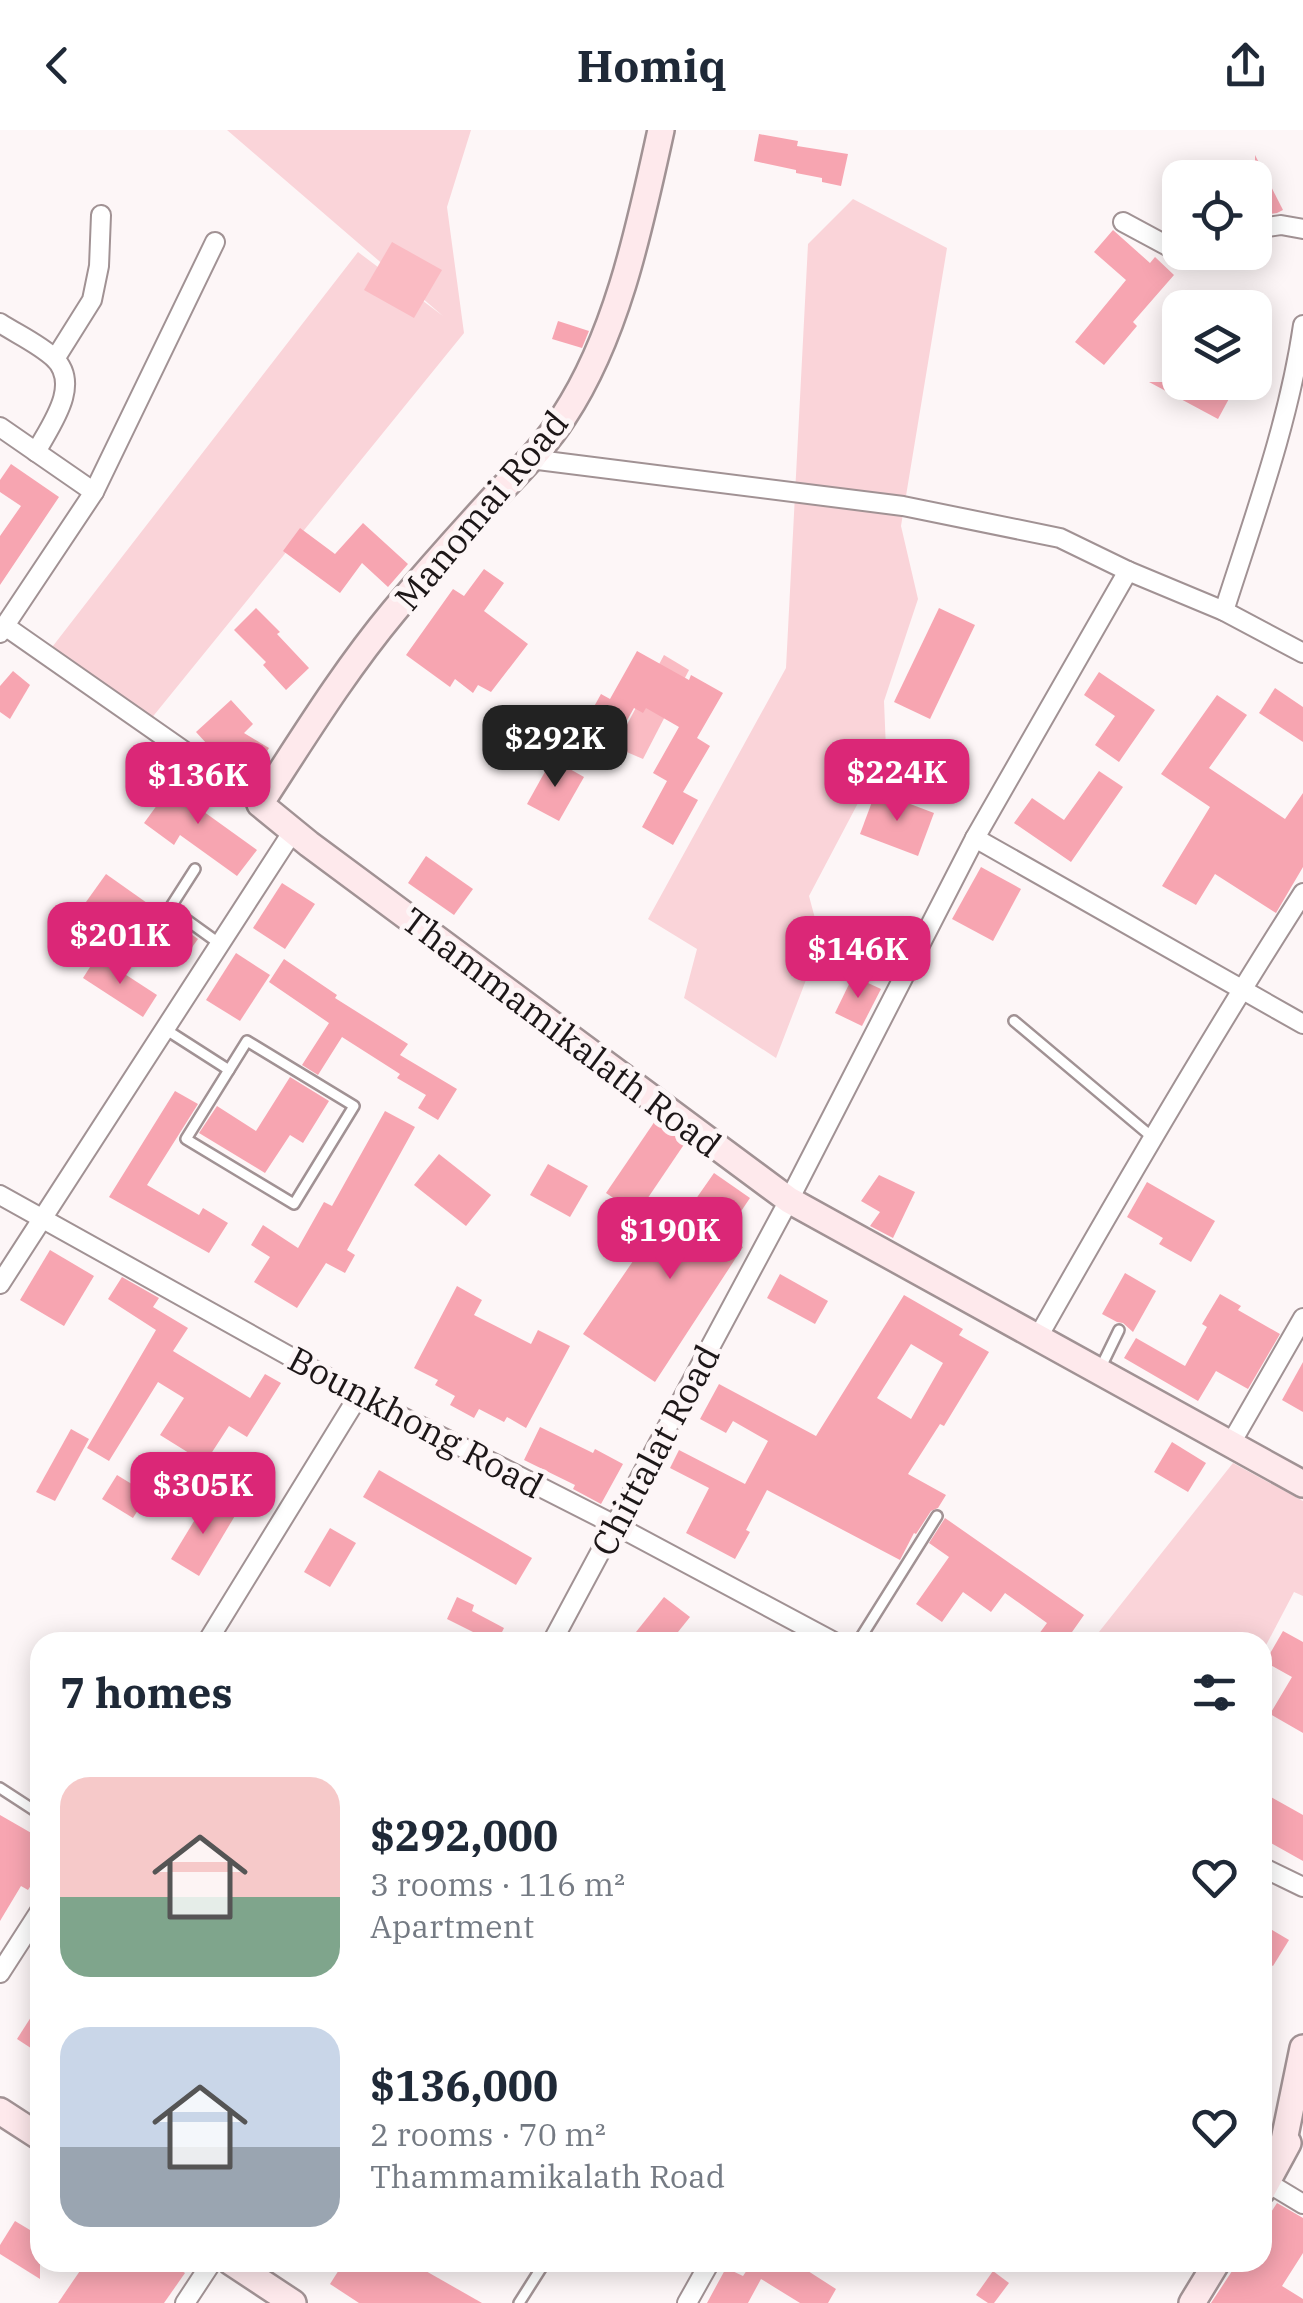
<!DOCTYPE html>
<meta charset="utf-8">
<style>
:root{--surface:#fff;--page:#f6f6f7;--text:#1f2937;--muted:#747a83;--accent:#db2777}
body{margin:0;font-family:"IBM Plex Serif",serif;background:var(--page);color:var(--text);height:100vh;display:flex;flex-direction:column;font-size:38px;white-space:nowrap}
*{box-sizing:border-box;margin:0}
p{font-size:32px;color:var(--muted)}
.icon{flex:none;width:55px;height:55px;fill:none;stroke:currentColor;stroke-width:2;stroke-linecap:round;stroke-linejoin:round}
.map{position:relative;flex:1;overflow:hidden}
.panel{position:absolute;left:30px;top:1502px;width:1242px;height:640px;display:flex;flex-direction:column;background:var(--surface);border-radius:30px;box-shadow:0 5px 25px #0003}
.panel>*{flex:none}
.fabs{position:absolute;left:1162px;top:30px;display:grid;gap:20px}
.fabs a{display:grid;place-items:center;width:110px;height:110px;border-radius:20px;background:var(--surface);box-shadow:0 5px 25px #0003;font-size:50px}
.price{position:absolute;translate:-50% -85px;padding:0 22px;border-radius:20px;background:var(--accent);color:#fff;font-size:32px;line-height:65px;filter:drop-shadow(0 2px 5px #0008)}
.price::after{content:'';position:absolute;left:50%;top:60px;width:30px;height:22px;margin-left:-15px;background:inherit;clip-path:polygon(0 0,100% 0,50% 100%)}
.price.active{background:#222;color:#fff}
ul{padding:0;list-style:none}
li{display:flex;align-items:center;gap:30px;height:250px;padding:0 30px}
li span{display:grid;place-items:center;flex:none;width:280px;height:200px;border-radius:30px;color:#555}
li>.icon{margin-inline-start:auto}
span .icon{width:120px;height:120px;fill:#fffc;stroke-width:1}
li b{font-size:42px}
h2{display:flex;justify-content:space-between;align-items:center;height:120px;padding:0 30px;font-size:42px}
header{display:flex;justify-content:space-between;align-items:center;height:130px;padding:0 30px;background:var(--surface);font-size:45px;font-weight:700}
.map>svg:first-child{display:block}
.green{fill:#fad4d9}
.water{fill:#fabbc3}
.building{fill:#f7a5b1;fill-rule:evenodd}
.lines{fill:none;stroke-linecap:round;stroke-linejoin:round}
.lane-casing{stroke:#a19294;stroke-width:14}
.street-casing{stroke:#a19294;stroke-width:22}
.secondary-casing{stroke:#a19294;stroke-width:30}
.lane{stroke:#fff;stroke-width:9}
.street{stroke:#fff;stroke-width:18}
.secondary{stroke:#fee9ec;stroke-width:25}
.labels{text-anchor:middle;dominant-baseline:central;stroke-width:10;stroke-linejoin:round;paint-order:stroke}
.street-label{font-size:35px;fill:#1d1718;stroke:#fdf6f7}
</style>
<header><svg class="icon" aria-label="back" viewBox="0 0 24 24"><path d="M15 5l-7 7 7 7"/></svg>Homiq<svg class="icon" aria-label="share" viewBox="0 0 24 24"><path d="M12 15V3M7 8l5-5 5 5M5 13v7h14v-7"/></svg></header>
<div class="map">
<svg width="1303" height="2173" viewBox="0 0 1303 2173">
<rect width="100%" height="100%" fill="#fdf6f7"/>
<!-- green -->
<g class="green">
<polygon points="227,0 471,0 447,77 464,203 146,595 46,525 358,122 443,186"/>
<polygon points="853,69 947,118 901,396 918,469 884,571 886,620 809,766 821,811 776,928 684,868 697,819 648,789 786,538 808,114"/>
<polygon points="1233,1333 1303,1371 1303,1466 1294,1462 1263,1521 1262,1512 1091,1512"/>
</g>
<!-- water -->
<g class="water">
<polygon points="392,112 442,140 414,188 364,160"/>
<polygon points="664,525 689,540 643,629 615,617"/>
</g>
<!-- building -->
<g class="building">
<polygon points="759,4 798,11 797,16 848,24 841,56 822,52 822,48 796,43 796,40 754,31"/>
<polygon points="1255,25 1283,80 1277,83 1255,86"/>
<polygon points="1113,100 1150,133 1155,127 1174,145 1133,192 1137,196 1104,235 1075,212 1126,150 1094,122"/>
<polygon points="558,191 589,201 582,218 552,209"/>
<polygon points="1149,252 1238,252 1218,289"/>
<polygon points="11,334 59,367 0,455 0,406 21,376 0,362 0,350"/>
<polygon points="363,393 408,434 388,457 362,433 340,463 283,421 300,398 335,424"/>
<polygon points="484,439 504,453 484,481 528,514 491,562 478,555 473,563 455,549 450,557 406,525 453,459 464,466"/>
<polygon points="256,478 280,502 277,504 309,538 286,560 263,535 266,532 234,500"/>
<polygon points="939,478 975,495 930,589 894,572"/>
<polygon points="637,521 689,550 691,545 723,563 697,608 710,616 683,662 698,670 673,715 642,697 667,651 653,643 679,597 646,578 643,583 634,578 607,626 576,609 601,564 610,569"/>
<polygon points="13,541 30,555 10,589 0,582 0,556"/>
<polygon points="1099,542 1155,580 1119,632 1095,615 1115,586 1084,565"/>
<polygon points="1275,558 1303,577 1303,612 1259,583"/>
<polygon points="1217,565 1247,585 1209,638 1285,689 1303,663 1303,737 1276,783 1215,744 1196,775 1162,756 1210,677 1161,644"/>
<polygon points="231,570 253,594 244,603 269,618 259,634 228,617 218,626 196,602"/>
<polygon points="552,629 584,647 559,691 527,674"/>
<polygon points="1099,641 1123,657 1071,732 1014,693 1032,668 1064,690"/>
<polygon points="179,645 209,667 200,679 257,720 237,746 180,705 174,715 144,693"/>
<polygon points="876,661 934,683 918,726 860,704"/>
<polygon points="426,726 473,759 454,785 408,753"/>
<polygon points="981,737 1021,759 993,811 952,789"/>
<polygon points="106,744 198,809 178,837 86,772"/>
<polygon points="282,753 315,774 285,819 253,798"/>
<polygon points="236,823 270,845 240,891 206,870"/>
<polygon points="97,826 157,865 143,887 83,848"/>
<polygon points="284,829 337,865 335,868 408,914 400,925 457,959 438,990 418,978 426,965 397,948 400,944 342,907 318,945 302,935 329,893 269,852"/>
<polygon points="853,846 881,859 862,896 835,883"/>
<polygon points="290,947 329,971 303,1013 290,1005 265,1043 199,1003 217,976 256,1001"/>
<polygon points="175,961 198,974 147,1055 199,1085 203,1078 228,1093 209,1123 109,1067"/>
<polygon points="385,981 415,997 347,1120 355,1125 345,1143 326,1133 297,1178 254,1152 270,1127 251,1115 263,1095 298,1118 324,1072 332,1076"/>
<polygon points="655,991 685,1013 637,1084 606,1063"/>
<polygon points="439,1024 491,1065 466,1096 414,1055"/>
<polygon points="548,1034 588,1056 570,1087 530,1065"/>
<polygon points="714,1043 750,1068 725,1105 743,1117 655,1252 583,1204 642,1118 629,1109 639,1094 664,1111 677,1096"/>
<polygon points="879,1045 915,1062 893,1108 870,1096 880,1082 861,1071"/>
<polygon points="1147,1052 1215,1091 1191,1132 1159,1114 1163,1108 1127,1087"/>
<polygon points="50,1120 94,1146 64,1196 20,1170"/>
<polygon points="1125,1143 1156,1161 1133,1202 1123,1193 1117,1192 1102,1184"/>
<polygon points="780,1144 828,1171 815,1194 767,1168"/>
<polygon points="122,1147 159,1168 153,1177 188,1198 173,1221 250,1268 265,1244 281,1253 247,1307 229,1296 205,1333 160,1305 184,1268 158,1252 109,1331 87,1318 156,1200 108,1169"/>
<polygon points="457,1156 482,1170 474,1185 531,1214 538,1200 570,1216 526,1298 507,1287 504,1292 479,1279 474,1288 450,1275 455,1266 435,1255 438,1250 414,1238"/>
<polygon points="1220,1164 1241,1176 1238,1180 1280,1204 1248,1259 1216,1241 1198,1271 1124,1228 1136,1208 1185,1236 1207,1197 1202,1194"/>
<path d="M904 1165 963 1199 959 1205 989 1222 944 1296 940 1294 908 1344 946 1365 938 1378 931 1381 916 1404 914 1403 900 1430 767 1360 746 1400 750 1402 735 1429 686 1403 709 1358 670 1338 679 1320 745 1354 768 1311 733 1291 726 1303 700 1289 719 1254 816 1306ZM911 1214 943 1233 911 1289 877 1268Z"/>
<polygon points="1303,1232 1303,1282 1282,1270"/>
<polygon points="540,1297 593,1323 595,1319 623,1334 601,1374 573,1359 575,1355 524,1330"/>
<polygon points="71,1299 89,1309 55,1371 36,1362"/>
<polygon points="1172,1312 1206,1333 1188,1362 1154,1342"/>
<polygon points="379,1340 532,1428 516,1455 363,1367"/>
<polygon points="117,1345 148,1364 133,1388 102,1369"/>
<polygon points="208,1368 236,1384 199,1446 171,1429"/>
<polygon points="945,1388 1084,1485 1065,1512 1033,1512 1047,1493 1005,1463 991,1482 963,1462 942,1492 916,1474 949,1427 929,1413"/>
<polygon points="330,1398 356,1413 330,1457 304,1442"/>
<polygon points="457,1467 474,1475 472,1481 504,1498 497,1512 467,1512 473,1502 447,1489"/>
<polygon points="664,1467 690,1487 670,1512 628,1512"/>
<polygon points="1283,1501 1303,1512 1303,1603 1270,1584 1292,1547 1265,1532"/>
<polygon points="1262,1662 1303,1685 1303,1731 1262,1708"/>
<polygon points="0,1685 40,1708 40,1741 28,1760 21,1756 0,1791"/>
<polygon points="1262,1794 1289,1810 1273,1836 1262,1830"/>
<polygon points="40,1873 40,1924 17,1909"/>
<polygon points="1277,2073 1303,2088 1303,2123 1282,2156 1303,2169 1303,2173 1211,2173 1238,2132 1262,2132 1262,2096"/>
<polygon points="15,2091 40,2106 40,2149 0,2124 0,2115"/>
<polygon points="86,2132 168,2132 185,2143 164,2173 58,2173"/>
<polygon points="344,2132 410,2132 482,2173 359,2173 330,2154"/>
<polygon points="735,2132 794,2132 836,2159 828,2173 800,2173 761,2149 748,2173 707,2173 726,2138 743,2146 747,2140"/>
<polygon points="993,2141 1009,2153 994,2173 988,2173 976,2165"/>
</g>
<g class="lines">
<!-- lane casing -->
<g class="lane-casing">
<g id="lane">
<polyline points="195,739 170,778 220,814"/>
<polyline points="1014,891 1152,1007"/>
<polyline points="165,899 229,940"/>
<polygon points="247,911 354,976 294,1074 186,1009"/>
<polyline points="1100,1239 1119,1200"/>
<polyline points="858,1512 937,1386"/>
<polyline points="0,1658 40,1684"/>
<polyline points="519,2173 545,2132"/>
</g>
</g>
<!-- street casing -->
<g class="street-casing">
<g id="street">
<polyline points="1123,92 1175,120 1180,118"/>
<polyline points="1255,99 1281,95 1303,99"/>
<path d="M0 193C17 204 39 214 54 228 82 255 50 296 36 322"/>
<polyline points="55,229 92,170 99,136 101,85"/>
<polyline points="0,297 94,362"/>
<polyline points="530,329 903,376 1060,408 1128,441 1224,481 1303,523"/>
<path d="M1224 481C1254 387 1289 292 1303 195"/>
<polyline points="5,496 260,674"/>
<polyline points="0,503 94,362 215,112"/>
<polyline points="975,708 1303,894"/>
<polyline points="0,1065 359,1265 615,1395 834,1512"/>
<polyline points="0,1154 293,701"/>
<path d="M1038 1207C1123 1057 1210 908 1303 763"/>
<polyline points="1230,1315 1303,1188"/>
<polyline points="207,1512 359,1265"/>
<polyline points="552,1512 789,1070 975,708 1128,441"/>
<polyline points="1262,1737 1303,1757"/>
<polyline points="0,1843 40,1781"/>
<polyline points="1268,2053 1303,2074"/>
<polyline points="185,2173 212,2132"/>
<polyline points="687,2173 710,2132"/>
</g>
</g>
<!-- secondary casing -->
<g class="secondary-casing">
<g id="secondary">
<path d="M661 0C640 95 618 204 564 286 544 318 515 345 490 372 457 408 425 444 394 481 344 541 303 608 260 674L309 714 789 1070 1303 1354"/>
<polyline points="0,1981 40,2007"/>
<polyline points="1281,2025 1303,1918"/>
<polyline points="1262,2061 1288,2013"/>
<polyline points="231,2132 293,2173"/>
<polyline points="1192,2173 1217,2132"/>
</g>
</g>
<!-- lane -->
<use href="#lane" class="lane"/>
<!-- street -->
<use href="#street" class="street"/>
<!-- secondary -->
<use href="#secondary" class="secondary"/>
</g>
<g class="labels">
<!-- street labels -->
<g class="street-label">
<text transform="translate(481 380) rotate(-50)">Manomai Road</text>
<text transform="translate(562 902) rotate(37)">Thammamikalath Road</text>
<text transform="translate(416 1292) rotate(28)">Bounkhong Road</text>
<text transform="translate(655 1320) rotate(-62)">Chittalat Road</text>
</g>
</g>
</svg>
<div class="fabs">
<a><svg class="icon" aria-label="locate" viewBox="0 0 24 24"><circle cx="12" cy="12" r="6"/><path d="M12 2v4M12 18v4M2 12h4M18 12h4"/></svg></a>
<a><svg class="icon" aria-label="layers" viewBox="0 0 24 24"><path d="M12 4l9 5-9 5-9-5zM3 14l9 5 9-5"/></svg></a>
</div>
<b class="price active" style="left:555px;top:660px">$292K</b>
<b class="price" style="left:897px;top:694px">$224K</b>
<b class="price" style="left:198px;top:697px">$136K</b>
<b class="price" style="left:120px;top:857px">$201K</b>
<b class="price" style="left:858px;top:871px">$146K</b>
<b class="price" style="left:670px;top:1152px">$190K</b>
<b class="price" style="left:203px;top:1407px">$305K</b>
<section class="panel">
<h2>7 homes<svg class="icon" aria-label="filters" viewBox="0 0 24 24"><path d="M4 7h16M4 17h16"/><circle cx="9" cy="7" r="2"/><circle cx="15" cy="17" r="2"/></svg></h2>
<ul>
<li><span style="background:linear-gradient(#f6c9c9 60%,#7fa58c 0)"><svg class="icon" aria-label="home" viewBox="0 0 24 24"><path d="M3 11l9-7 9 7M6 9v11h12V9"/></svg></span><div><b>$292,000</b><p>3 rooms · 116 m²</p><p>Apartment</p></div><svg class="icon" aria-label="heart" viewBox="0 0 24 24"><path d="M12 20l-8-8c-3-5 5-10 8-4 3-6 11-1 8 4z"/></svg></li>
<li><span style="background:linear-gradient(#c9d6e8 60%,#9aa5b1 0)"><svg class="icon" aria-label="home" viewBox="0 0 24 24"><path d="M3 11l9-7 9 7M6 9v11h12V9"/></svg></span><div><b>$136,000</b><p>2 rooms · 70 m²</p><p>Thammamikalath Road</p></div><svg class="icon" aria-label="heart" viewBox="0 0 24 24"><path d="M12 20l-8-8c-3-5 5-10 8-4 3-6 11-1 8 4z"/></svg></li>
</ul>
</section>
</div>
